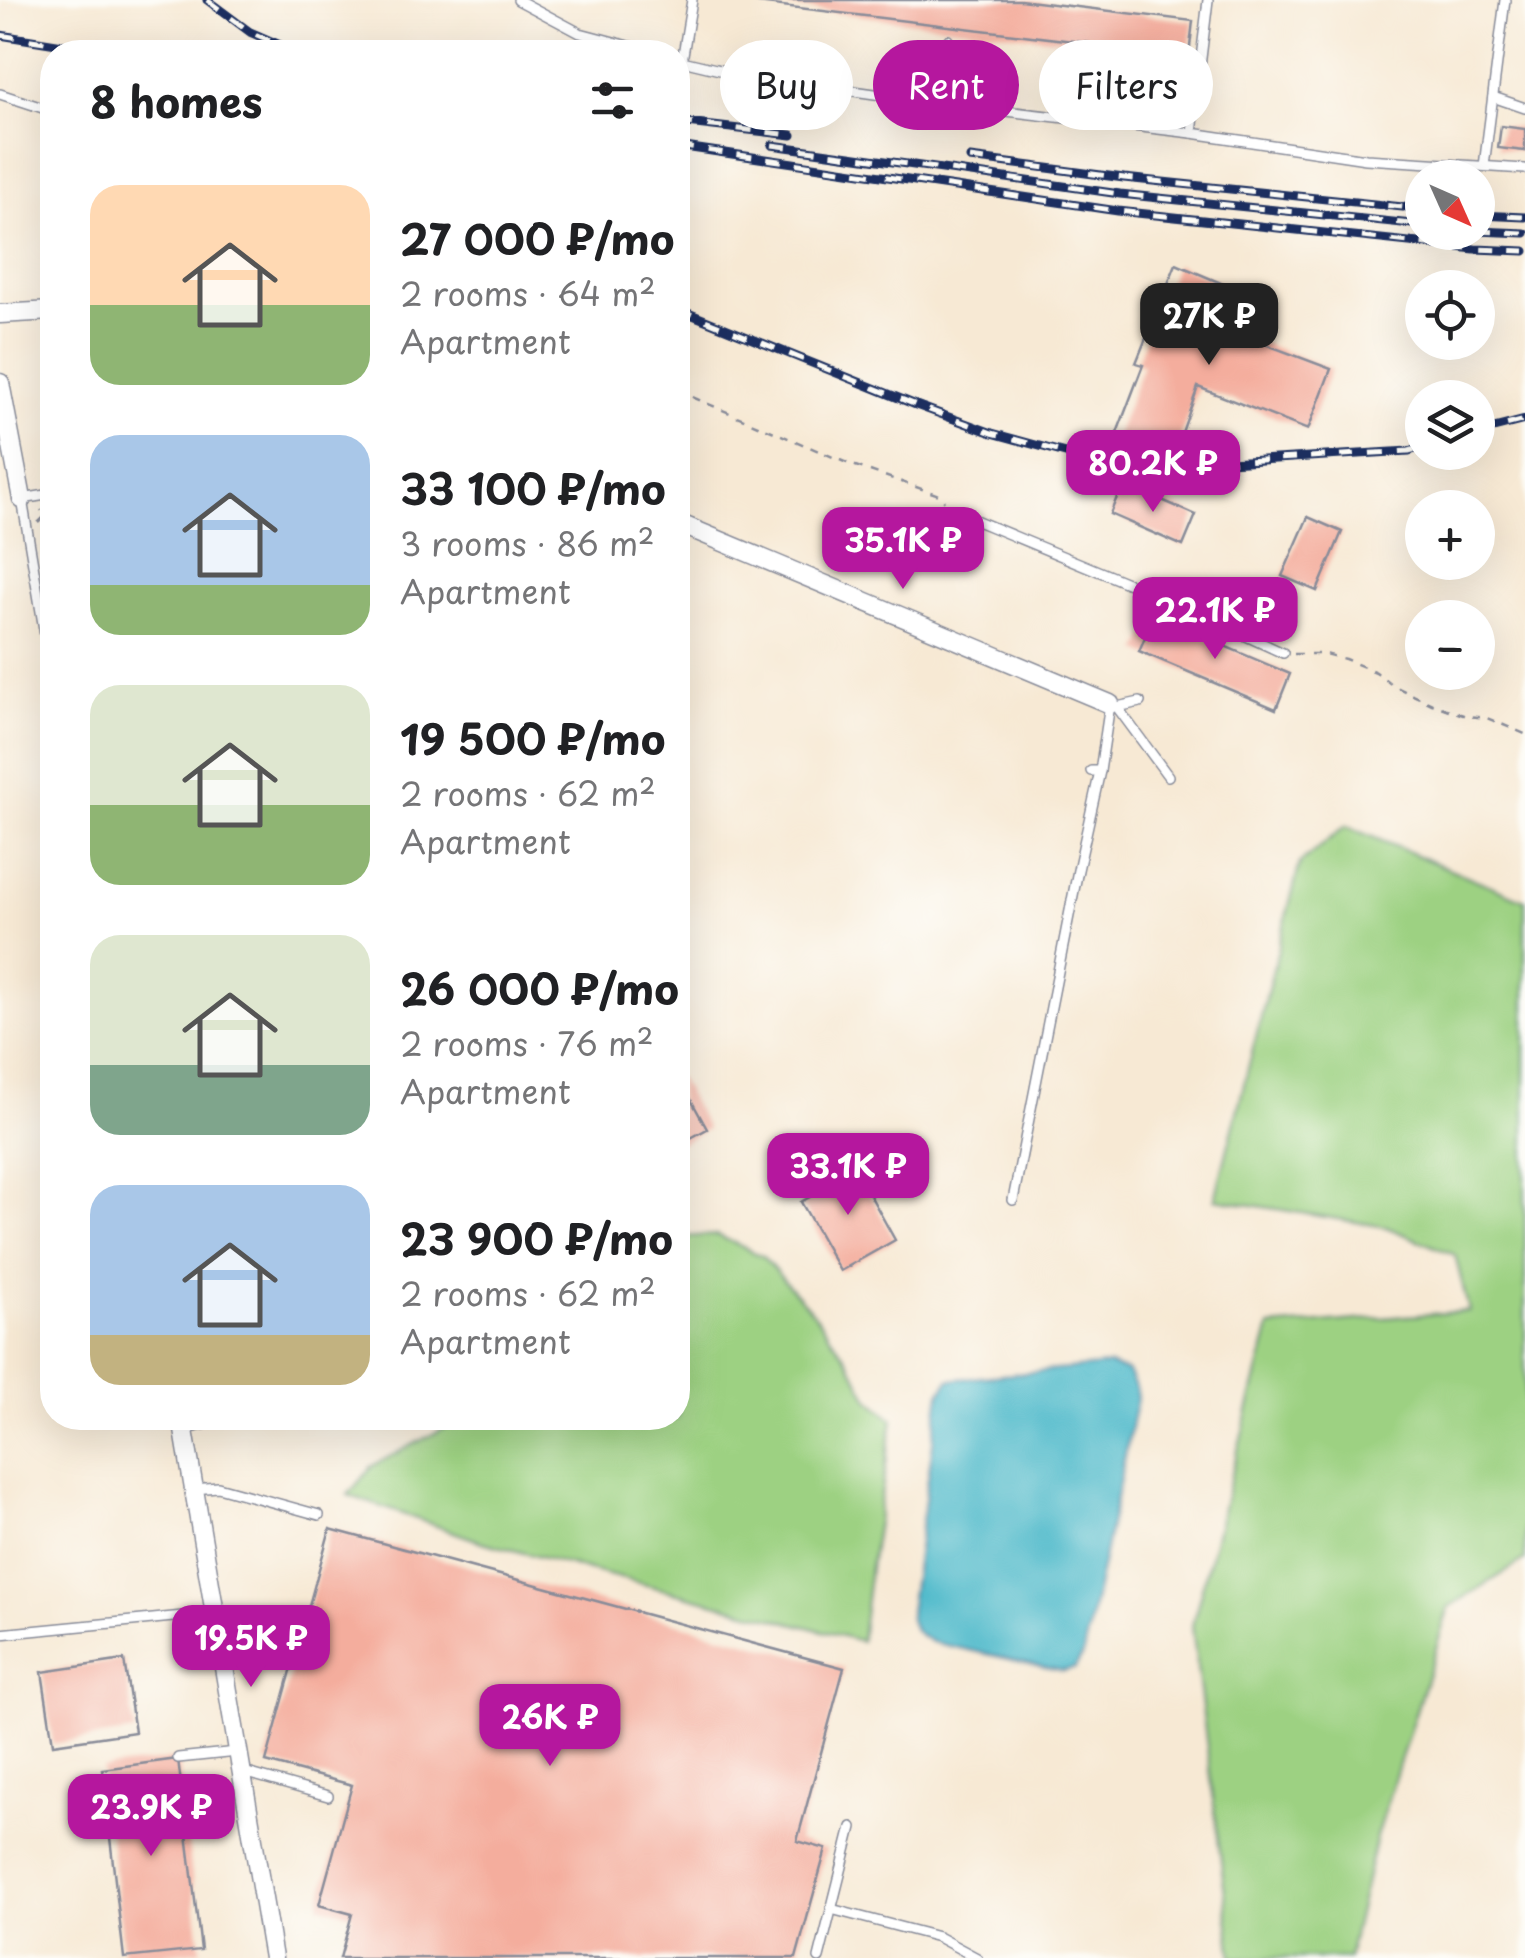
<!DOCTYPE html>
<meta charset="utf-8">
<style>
:root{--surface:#fff;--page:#f6f6f6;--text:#202124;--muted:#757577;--accent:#b5179e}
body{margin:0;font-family:"Playpen Sans",sans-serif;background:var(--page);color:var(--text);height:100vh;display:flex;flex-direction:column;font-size:38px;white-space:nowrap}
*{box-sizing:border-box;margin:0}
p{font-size:32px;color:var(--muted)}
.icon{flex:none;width:55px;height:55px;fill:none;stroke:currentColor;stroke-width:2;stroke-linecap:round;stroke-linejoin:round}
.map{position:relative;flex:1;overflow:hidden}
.drawer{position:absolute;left:40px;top:40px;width:650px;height:1390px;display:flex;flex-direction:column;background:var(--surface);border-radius:40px;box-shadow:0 10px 40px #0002}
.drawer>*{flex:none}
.banner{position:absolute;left:720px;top:40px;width:655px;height:90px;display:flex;gap:20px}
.needle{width:65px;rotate:135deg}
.buttons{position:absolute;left:1405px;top:160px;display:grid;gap:20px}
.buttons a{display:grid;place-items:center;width:90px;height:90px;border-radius:50%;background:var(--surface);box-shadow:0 10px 40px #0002;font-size:50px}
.price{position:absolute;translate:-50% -85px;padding:0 22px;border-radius:20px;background:var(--accent);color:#fff;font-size:32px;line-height:65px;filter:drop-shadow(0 2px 5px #0008)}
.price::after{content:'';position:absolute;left:50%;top:60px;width:30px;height:22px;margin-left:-15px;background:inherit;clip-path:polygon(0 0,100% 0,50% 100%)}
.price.current{background:#222;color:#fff}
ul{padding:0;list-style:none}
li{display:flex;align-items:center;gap:30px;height:250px;padding:0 50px}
li span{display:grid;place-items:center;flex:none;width:280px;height:200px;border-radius:30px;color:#555}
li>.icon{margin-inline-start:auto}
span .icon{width:120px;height:120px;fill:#fffc;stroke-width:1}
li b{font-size:42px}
h2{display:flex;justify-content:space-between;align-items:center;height:120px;padding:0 50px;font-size:42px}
.chip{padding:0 35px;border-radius:45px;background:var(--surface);box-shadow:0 10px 40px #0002;font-size:35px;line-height:90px}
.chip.current{background:var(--accent);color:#fff}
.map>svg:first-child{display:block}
.green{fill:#9dd182;stroke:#5c8070;stroke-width:2.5}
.water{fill:#4eb9ca;stroke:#347494;stroke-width:2.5}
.building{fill:#f4ad9d}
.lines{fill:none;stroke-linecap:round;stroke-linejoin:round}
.service-casing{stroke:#898c99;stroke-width:12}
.minor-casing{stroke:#898c99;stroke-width:21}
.path{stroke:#898c99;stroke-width:2.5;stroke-dasharray:8 8;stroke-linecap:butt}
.service{stroke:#fff;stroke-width:9}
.minor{stroke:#fff;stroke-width:18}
.rail-casing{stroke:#1b2f5e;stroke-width:9}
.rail{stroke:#fdfcf7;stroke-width:5;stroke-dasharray:15;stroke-linecap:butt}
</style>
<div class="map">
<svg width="1525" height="1958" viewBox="0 0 1525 1958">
<rect width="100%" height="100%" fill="#fdfcf7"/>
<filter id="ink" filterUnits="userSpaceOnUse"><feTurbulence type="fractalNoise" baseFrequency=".01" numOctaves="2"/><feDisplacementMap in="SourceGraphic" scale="20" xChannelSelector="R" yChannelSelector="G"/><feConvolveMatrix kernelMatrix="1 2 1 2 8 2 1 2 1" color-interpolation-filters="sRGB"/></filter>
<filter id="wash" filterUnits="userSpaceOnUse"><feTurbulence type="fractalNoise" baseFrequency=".0048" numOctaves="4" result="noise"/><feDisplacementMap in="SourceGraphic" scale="40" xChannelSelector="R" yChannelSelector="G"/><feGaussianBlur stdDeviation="2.25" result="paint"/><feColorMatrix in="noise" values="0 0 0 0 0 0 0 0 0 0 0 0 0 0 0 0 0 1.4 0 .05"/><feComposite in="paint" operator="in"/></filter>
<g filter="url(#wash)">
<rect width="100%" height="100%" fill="#f7e9d4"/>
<!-- green -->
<g class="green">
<polygon points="1346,826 1525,900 1525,1560 1449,1607 1376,1837 1348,1958 1233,1958 1192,1626 1270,1327 1469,1311 1455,1255 1386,1227 1215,1199 1300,863"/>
<polygon points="717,1235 762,1256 814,1314 848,1360 869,1399 893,1419 870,1567 861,1641 482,1542 348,1495 372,1466 458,1421 469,1418 527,1418 532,1420 538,1418 678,1418 678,1237"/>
</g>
<!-- water -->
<path class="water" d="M1109 1365 1128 1372 1136 1389 1137 1399 1083 1654 1075 1668 1063 1671 932 1642C917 1635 910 1629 909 1612L940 1393 949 1380Z"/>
<g id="blocks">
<!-- building -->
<g class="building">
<polygon points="749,0 1020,0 1193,21 1189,55 749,2"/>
<polygon points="1501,126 1525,129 1525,151 1498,148"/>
<polygon points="1176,264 1247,294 1233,332 1331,369 1308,430 1198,387 1173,458 1109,454 1143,365 1136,363"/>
<polygon points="1123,483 1196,515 1183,546 1110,514"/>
<polygon points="1308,517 1342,532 1317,591 1282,576"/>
<polygon points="1154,616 1290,674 1276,709 1139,651"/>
<polygon points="678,1076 707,1129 678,1145"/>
<polygon points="850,1159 895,1240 840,1271 801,1202 840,1180 834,1169"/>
<polygon points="330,1529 844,1668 797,1841 826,1849 796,1958 340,1958 352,1914 319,1905 352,1785 266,1762"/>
<polygon points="124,1660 135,1732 53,1744 42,1672"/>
<polygon points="178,1759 201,1950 124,1958 102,1769"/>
</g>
</g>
</g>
<g filter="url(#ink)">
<use href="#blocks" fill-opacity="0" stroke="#898c99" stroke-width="2.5"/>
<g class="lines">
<!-- service casing -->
<g class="service-casing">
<g id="service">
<polyline points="518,0 580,33 652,52"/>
<polyline points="678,60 741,75 938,103 1192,133 1366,159 1525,169"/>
<polyline points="682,61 692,0"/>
<polyline points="0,94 52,111"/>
<polyline points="1493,97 1525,108"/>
<polyline points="938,103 948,40"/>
<polyline points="1192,133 1208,0"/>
<polyline points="1484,166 1505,0"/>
<polyline points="52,494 22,499 52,677"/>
<polyline points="951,510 1168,600 1283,653"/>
<polyline points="1117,707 1168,776"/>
<polyline points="1091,771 1100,771 1110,704 1117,707 1140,702"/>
<polyline points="1013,1200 1078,870 1100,771"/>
<polyline points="181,1418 184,1430 229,1418"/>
<polyline points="193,1489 218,1487 319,1515"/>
<polyline points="0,1634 214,1613"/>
<polyline points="178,1758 237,1752"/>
<polyline points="244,1772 328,1796"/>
<polyline points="831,1909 938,1937 977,1958"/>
<polyline points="819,1958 852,1827"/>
</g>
</g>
<!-- minor casing -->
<g class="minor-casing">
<g id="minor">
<polyline points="0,314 52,311"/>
<polyline points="0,383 22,499"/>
<polyline points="678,523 1110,704"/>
<polyline points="184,1430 273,1958"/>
</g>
</g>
<!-- path -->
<g class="path">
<polyline points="678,391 847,463 939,495 944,501"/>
<polyline points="38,523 45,516 41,510"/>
<polyline points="1294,654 1325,654 1345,659 1376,672 1392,685 1432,704 1466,716 1487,718 1525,734"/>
</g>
<!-- service -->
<use href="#service" class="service"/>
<!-- minor -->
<use href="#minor" class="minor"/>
<!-- rail casing -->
<g class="rail-casing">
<g id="rail">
<polyline points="207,0 250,32 296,52"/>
<polyline points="0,35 107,52"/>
<polyline points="678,122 792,135"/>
<polyline points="772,145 1120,194 1422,225"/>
<polyline points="678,146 1118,211 1475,249 1525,251"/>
<polyline points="970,158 1124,178 1422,209"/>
<polyline points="1478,215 1525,217"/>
<polyline points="1478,231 1525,233"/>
<polyline points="678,309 916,405 992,433 1091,460 1145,467 1409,451 1422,447"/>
<polyline points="1478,432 1525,420"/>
</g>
</g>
<!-- rail -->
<use href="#rail" class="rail"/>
</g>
</g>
</svg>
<div class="buttons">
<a><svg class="needle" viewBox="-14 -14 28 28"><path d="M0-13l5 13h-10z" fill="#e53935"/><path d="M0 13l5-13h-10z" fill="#757577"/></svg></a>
<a><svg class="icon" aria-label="locate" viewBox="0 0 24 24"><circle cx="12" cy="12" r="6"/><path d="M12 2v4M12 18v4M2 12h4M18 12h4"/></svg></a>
<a><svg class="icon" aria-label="layers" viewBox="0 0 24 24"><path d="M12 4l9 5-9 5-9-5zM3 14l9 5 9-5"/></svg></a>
<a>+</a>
<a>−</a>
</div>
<b class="price current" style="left:1209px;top:368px">27K ₽</b>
<b class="price" style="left:1153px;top:515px">80.2K ₽</b>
<b class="price" style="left:903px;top:592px">35.1K ₽</b>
<b class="price" style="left:1215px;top:662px">22.1K ₽</b>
<b class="price" style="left:848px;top:1218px">33.1K ₽</b>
<b class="price" style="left:251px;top:1690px">19.5K ₽</b>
<b class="price" style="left:550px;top:1769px">26K ₽</b>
<b class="price" style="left:151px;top:1859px">23.9K ₽</b>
<div class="banner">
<a class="chip">Buy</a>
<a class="chip current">Rent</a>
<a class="chip">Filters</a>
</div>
<section class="drawer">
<h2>8 homes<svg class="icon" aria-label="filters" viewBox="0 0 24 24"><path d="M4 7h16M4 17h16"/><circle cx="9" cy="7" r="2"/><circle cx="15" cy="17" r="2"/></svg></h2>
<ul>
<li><span style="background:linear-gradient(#ffd9b3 60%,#8fb573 0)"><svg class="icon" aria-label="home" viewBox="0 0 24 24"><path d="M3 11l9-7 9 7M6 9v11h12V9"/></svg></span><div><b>27 000 ₽/mo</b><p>2 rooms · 64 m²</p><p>Apartment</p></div></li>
<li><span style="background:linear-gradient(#a9c7e8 75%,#8fb573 0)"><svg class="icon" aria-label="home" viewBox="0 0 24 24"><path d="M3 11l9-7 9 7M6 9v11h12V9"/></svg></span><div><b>33 100 ₽/mo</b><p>3 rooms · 86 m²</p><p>Apartment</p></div></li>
<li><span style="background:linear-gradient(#dfe7d0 60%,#8fb573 0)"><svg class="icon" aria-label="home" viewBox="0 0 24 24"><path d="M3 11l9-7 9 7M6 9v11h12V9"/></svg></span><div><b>19 500 ₽/mo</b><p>2 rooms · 62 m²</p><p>Apartment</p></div></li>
<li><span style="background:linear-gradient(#dfe7d0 65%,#7fa58c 0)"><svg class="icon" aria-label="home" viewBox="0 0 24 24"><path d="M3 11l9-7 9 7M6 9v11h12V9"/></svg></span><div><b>26 000 ₽/mo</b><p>2 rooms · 76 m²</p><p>Apartment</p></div></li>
<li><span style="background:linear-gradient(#a9c7e8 75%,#c2b280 0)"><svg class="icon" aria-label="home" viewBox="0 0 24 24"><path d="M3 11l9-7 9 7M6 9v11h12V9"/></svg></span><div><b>23 900 ₽/mo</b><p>2 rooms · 62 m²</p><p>Apartment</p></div></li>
</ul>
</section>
</div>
